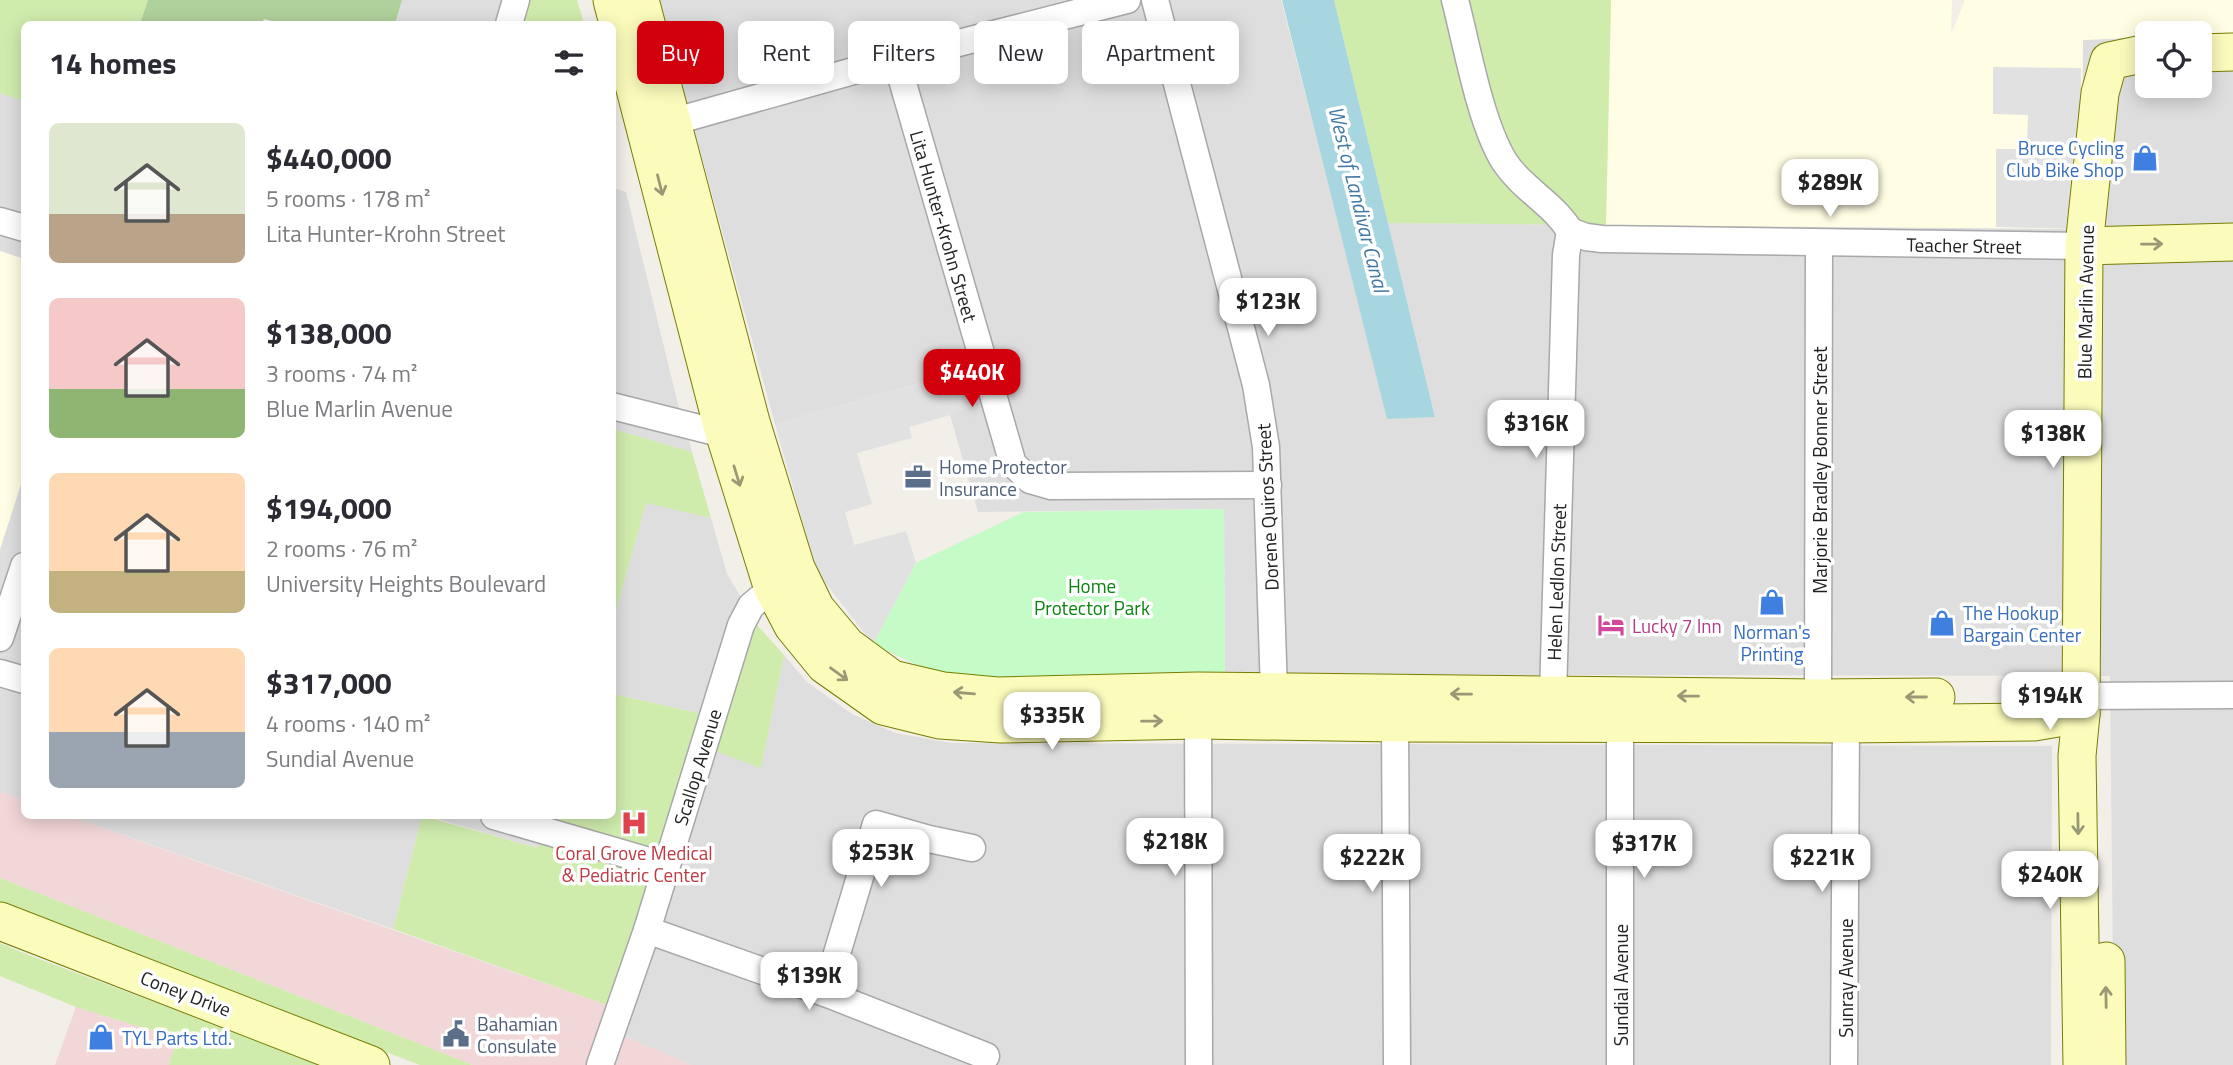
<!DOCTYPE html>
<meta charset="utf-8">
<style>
:root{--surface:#fff;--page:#f7f7f7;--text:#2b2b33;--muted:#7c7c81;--accent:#d2000c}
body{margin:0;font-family:"Titillium Web",sans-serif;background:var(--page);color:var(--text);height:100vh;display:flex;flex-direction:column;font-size:26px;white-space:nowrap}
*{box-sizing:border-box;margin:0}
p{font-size:23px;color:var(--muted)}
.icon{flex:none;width:38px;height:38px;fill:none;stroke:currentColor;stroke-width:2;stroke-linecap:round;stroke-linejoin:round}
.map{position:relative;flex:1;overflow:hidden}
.sheet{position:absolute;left:21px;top:21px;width:595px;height:798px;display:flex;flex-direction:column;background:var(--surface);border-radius:10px;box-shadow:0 4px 18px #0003}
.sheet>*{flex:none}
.top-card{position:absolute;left:637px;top:21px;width:665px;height:63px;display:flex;gap:14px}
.controls{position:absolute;left:2135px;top:21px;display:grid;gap:14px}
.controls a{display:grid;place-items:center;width:77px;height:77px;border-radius:10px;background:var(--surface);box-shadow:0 4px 18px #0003;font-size:35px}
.price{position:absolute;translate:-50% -60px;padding:0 16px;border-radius:14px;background:#fff;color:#222;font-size:23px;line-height:46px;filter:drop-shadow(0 2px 4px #0008)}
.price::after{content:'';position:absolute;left:50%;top:42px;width:21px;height:16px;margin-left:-10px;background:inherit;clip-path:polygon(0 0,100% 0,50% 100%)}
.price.active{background:var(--accent);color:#fff}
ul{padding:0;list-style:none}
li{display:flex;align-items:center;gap:21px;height:175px;padding:0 28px}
li span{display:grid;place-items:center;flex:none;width:196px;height:140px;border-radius:10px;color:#555}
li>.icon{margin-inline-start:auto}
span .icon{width:84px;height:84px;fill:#fffc;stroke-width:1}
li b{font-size:30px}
h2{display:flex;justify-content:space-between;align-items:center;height:84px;padding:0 28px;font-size:30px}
.pill{padding:0 24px;border-radius:10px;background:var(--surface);box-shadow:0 4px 18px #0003;font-size:24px;line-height:63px}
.pill.active{background:var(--accent);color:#fff}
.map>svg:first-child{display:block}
.residential{fill:#dfdede}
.commercial{fill:#f2d7d8}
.education{fill:#fffde3}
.grass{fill:#d0ecad}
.forest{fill:#afd29c}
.park{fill:#c5fbc7}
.parking{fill:#e1e1e1}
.water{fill:#a8d6e0}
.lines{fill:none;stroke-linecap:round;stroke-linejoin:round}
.street-casing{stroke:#a8a8a8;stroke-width:29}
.secondary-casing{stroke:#777e02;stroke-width:39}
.street{stroke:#fff;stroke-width:26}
.secondary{stroke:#fbfbbc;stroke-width:37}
.oneway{stroke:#999976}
.labels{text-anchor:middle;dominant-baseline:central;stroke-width:7;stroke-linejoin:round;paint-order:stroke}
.shop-label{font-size:19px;fill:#366cbe;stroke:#fff;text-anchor:start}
.street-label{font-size:19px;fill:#212121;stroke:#fff}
.service-label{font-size:19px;fill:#4e5e75;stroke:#fff;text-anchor:start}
.park-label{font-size:19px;fill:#09850d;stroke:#fff}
.hotel-label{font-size:19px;fill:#b23c85;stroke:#fff;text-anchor:start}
.health-label{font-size:19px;fill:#be3a42;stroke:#fff}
.water-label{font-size:21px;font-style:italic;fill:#4479a4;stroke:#fff}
</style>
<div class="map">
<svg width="2233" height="1065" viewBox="0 0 2233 1065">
<rect width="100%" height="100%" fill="#f2eee8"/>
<!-- residential -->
<g class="residential">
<polygon points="402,0 506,0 499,24 395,24"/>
<polygon points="659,0 1281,0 1388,419 1435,416 1388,223 2079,229 2083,40 2147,37 2147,86 2200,86 2200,34 2233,33 2233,1065 2114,1065 2110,676 1225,674 1224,509 978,512 950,415 971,406 959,372 775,424"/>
<polygon points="0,93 24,101 24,259 0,251"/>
<polygon points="612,188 626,192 677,400 692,452 613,429"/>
<polygon points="24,475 24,800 0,792 0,549"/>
<polygon points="646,502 711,518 727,574 742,599 707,715 613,694 613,622"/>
<polygon points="784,655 807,682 852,714 895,733 951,743 2052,746 2051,1065 691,1065 602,1027 699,745 761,767"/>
<polygon points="68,816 422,816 393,929"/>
<polygon points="426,816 547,816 538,848"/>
</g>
<!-- commercial -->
<g class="commercial">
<polygon points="0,792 24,800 24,816 68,816 610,1006 603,1027 691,1065 473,1065 0,878"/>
<polygon points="76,1007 178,1038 169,1065 55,1065"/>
</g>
<!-- education -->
<g class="education">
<polygon points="1611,0 1952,0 1951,34 1965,0 2233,0 2233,33 2147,33 2147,37 2083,40 2080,229 1606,225"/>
<polygon points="0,251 24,259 24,475 0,549"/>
</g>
<!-- grass -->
<g class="grass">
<polygon points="0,0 148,0 140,24 24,24 24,101 0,93"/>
<polygon points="506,0 577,0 584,24 499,24"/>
<polygon points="1334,0 1611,0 1606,225 1388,223"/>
<polygon points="613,429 692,452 711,518 646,503 613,622"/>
<polygon points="742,599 757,625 784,655 761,768 699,745 610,1006 393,929 422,816 538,848 547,816 612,816 613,694 707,715"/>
<polygon points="0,878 473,1065 420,1065 39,921 0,905"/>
<polygon points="0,943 31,956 323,1065 169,1065 177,1038 76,1007 0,976"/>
</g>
<!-- forest -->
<polygon class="forest" points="148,0 402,0 395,24 284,24 264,19 262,24 140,24"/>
<!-- park -->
<polygon class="park" points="1224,509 1225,674 1093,681 942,677 873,644 916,563 1024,512"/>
<!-- parking -->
<g class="parking">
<polygon points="1993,67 2081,68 2080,229 1996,227 1996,149 2027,149 2028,115 1993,114"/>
<polygon points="960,372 971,407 950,415 909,427 912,438 857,453 872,504 845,512 854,545 906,531 916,563 873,644 817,572 775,424"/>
</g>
<!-- water -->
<polygon class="water" points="1282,0 1334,0 1435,417 1387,419"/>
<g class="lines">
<!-- street casing -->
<g class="street-casing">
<g id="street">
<polyline points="1155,0 1256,385 1266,447 1274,692"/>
<path d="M1455 0C1467 46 1480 122 1504 161 1522 189 1553 203 1570 231L1566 255 1553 695"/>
<polyline points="509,24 516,0"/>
<polyline points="896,59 1013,464 1030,480 1051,486 1268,485"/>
<polyline points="654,127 896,59 1127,0"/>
<polyline points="0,221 24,228"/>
<polyline points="1570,231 1586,237 1602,239 2084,246"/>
<polyline points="612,406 711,431 739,425"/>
<polyline points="0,638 24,566"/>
<polyline points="0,673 24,680"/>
<polyline points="2081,696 2233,695"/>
<polyline points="1818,698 1819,243"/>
<polyline points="1198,703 1199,1065"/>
<polyline points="1620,706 1620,1065"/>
<polyline points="1395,723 1397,1065"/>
<polyline points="494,816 666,866"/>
<polyline points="647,930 825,993 986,1056"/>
<polyline points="825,993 876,824 929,839 972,848"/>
<polyline points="600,1065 647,930 741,625 751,606 784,578"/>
<polyline points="1844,1065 1846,724"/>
</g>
</g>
<!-- secondary casing -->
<g class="secondary-casing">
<g id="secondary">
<polyline points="612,0 723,429 772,586 793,626 825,665 883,706 940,720 1001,724 1198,720 1395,723 1846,724 2034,722 2081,714"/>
<polyline points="640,0 751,422 796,568 816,609 847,646 892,679 943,691 997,696 1197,691 1818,698 1936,697"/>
<polyline points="2200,53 2233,52"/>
<polyline points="2084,246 2233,242"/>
<polyline points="0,921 371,1065"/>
<polyline points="2106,961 2107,1065"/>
<polyline points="2082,1065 2077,756 2081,714 2084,246 2100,93 2109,61 2147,53"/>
</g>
</g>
<!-- street -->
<use href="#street" class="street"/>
<!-- secondary -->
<use href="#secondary" class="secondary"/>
</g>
<!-- one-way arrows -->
<defs><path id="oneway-shaft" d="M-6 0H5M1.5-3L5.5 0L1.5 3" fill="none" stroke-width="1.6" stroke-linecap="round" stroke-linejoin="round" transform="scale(1.75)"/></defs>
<g class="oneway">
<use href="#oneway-shaft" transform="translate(660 185) rotate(76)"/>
<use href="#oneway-shaft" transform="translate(2152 244) rotate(-1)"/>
<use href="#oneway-shaft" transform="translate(737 476) rotate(73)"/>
<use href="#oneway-shaft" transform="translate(839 674) rotate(36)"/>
<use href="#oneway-shaft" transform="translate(964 693) rotate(-175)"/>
<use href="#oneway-shaft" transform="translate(1461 694) rotate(-179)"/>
<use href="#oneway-shaft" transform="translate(1688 696) rotate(-179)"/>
<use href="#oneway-shaft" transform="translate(1916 697) rotate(180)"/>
<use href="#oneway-shaft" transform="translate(1152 721) rotate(-1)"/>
<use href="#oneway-shaft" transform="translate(2078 824) rotate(89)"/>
<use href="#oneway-shaft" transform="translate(2106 997) rotate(-91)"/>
</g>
<!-- icons -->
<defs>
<g id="shop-bare" transform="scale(2.1)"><path d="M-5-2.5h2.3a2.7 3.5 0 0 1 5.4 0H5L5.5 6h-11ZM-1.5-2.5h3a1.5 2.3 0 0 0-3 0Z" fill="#3f7fe0" stroke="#fff" stroke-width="2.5" paint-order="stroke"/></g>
<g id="office-bare" transform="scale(2.1)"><path d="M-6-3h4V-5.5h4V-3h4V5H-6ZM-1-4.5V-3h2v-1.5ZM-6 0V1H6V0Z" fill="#5c6f8a" stroke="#fff" stroke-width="2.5" paint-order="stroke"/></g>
<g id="hotel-bare" transform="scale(2.1)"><path d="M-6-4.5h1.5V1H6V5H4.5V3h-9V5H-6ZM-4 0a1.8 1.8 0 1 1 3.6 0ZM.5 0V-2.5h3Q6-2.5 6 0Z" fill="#d1479c" stroke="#fff" stroke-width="2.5" paint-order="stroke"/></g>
<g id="hospital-bare" transform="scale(2.1)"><path d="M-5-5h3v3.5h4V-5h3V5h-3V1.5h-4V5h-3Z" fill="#e0444e" stroke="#fff" stroke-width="2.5" paint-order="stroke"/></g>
<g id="civic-bare" transform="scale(2.1)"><path d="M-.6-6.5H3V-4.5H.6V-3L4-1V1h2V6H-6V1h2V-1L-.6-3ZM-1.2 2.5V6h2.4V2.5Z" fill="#5c6f8a" stroke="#fff" stroke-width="2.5" paint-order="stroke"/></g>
</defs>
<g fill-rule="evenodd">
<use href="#shop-bare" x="2145" y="158"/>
<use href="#office-bare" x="918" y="477"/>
<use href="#shop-bare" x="1772" y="602"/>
<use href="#shop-bare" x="1942" y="623"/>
<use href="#hotel-bare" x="1611" y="625"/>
<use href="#hospital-bare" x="634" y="823"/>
<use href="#civic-bare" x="456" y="1034"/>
<use href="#shop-bare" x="101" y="1037"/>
</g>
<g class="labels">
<!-- shop labels -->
<g class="shop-label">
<text x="2124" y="147" text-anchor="end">Bruce Cycling<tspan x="2124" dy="22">Club Bike Shop</tspan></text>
<text x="1963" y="612">The Hookup<tspan x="1963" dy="22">Bargain Center</tspan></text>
<text x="1772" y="631" text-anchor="middle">Norman's<tspan x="1772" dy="22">Printing</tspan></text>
<text x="122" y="1037">TYL Parts Ltd.</text>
</g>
<!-- street labels -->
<g class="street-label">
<text transform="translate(944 226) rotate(74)">Lita Hunter-Krohn Street</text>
<text transform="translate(1964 245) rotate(1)">Teacher Street</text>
<text transform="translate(2085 302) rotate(-89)">Blue Marlin Avenue</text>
<text transform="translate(1819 470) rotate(-90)">Marjorie Bradley Bonner Street</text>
<text transform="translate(1267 507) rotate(-93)">Dorene Quiros Street</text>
<text transform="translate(1556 582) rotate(-88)">Helen Ledlon Street</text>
<text transform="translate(697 767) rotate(-73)">Scallop Avenue</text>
<text transform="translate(1845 978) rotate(-90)">Sunray Avenue</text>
<text transform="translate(1620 985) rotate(-90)">Sundial Avenue</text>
<text transform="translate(186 993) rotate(21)">Coney Drive</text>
</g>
<!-- service labels -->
<g class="service-label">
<text x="939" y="466">Home Protector<tspan x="939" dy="22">Insurance</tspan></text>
<text x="477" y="1023">Bahamian<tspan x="477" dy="22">Consulate</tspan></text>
</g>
<!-- park labels -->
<g class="park-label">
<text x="1092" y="585">Home<tspan x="1092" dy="22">Protector Park</tspan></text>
</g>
<!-- hotel labels -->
<g class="hotel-label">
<text x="1632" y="625">Lucky 7 Inn</text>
</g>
<!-- health labels -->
<g class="health-label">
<text x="634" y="852">Coral Grove Medical<tspan x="634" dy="22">&amp; Pediatric Center</tspan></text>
</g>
<!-- water labels -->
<g class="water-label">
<text transform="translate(1359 199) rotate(76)">West of Landivar Canal</text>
</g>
</g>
</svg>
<div class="controls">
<a><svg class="icon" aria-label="locate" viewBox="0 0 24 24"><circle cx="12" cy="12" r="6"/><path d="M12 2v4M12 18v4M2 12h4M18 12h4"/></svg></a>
</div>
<b class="price" style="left:1830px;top:219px">$289K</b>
<b class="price" style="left:1268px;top:338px">$123K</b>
<b class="price active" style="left:972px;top:409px">$440K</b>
<b class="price" style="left:1536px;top:460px">$316K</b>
<b class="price" style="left:2053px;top:470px">$138K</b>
<b class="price" style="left:2050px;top:732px">$194K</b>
<b class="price" style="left:1052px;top:752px">$335K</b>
<b class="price" style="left:1175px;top:878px">$218K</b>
<b class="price" style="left:1644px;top:880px">$317K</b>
<b class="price" style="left:881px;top:889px">$253K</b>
<b class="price" style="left:1372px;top:894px">$222K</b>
<b class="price" style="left:1822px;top:894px">$221K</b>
<b class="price" style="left:2050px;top:911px">$240K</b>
<b class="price" style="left:809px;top:1012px">$139K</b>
<div class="top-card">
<a class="pill active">Buy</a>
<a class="pill">Rent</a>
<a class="pill">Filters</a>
<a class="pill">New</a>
<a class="pill">Apartment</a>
</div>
<section class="sheet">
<h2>14 homes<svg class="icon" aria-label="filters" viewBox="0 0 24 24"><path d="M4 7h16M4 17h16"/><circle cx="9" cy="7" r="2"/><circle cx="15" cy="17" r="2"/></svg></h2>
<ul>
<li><span style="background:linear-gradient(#dfe7d0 65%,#b9a48a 0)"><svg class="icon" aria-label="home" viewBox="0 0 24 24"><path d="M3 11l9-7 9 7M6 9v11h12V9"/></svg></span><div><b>$440,000</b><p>5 rooms · 178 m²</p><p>Lita Hunter-Krohn Street</p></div></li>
<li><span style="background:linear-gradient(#f6c9c9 65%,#8fb573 0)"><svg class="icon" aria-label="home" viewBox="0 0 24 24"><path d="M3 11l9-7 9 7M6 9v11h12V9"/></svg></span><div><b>$138,000</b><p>3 rooms · 74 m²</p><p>Blue Marlin Avenue</p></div></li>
<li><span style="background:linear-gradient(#ffd9b3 70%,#c2b280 0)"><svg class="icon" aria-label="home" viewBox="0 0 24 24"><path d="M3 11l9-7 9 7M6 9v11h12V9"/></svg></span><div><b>$194,000</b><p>2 rooms · 76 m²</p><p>University Heights Boulevard</p></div></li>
<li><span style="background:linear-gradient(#ffd9b3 60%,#9aa5b1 0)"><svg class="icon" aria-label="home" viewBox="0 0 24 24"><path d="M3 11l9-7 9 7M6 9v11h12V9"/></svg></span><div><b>$317,000</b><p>4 rooms · 140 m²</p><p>Sundial Avenue</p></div></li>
</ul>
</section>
</div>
